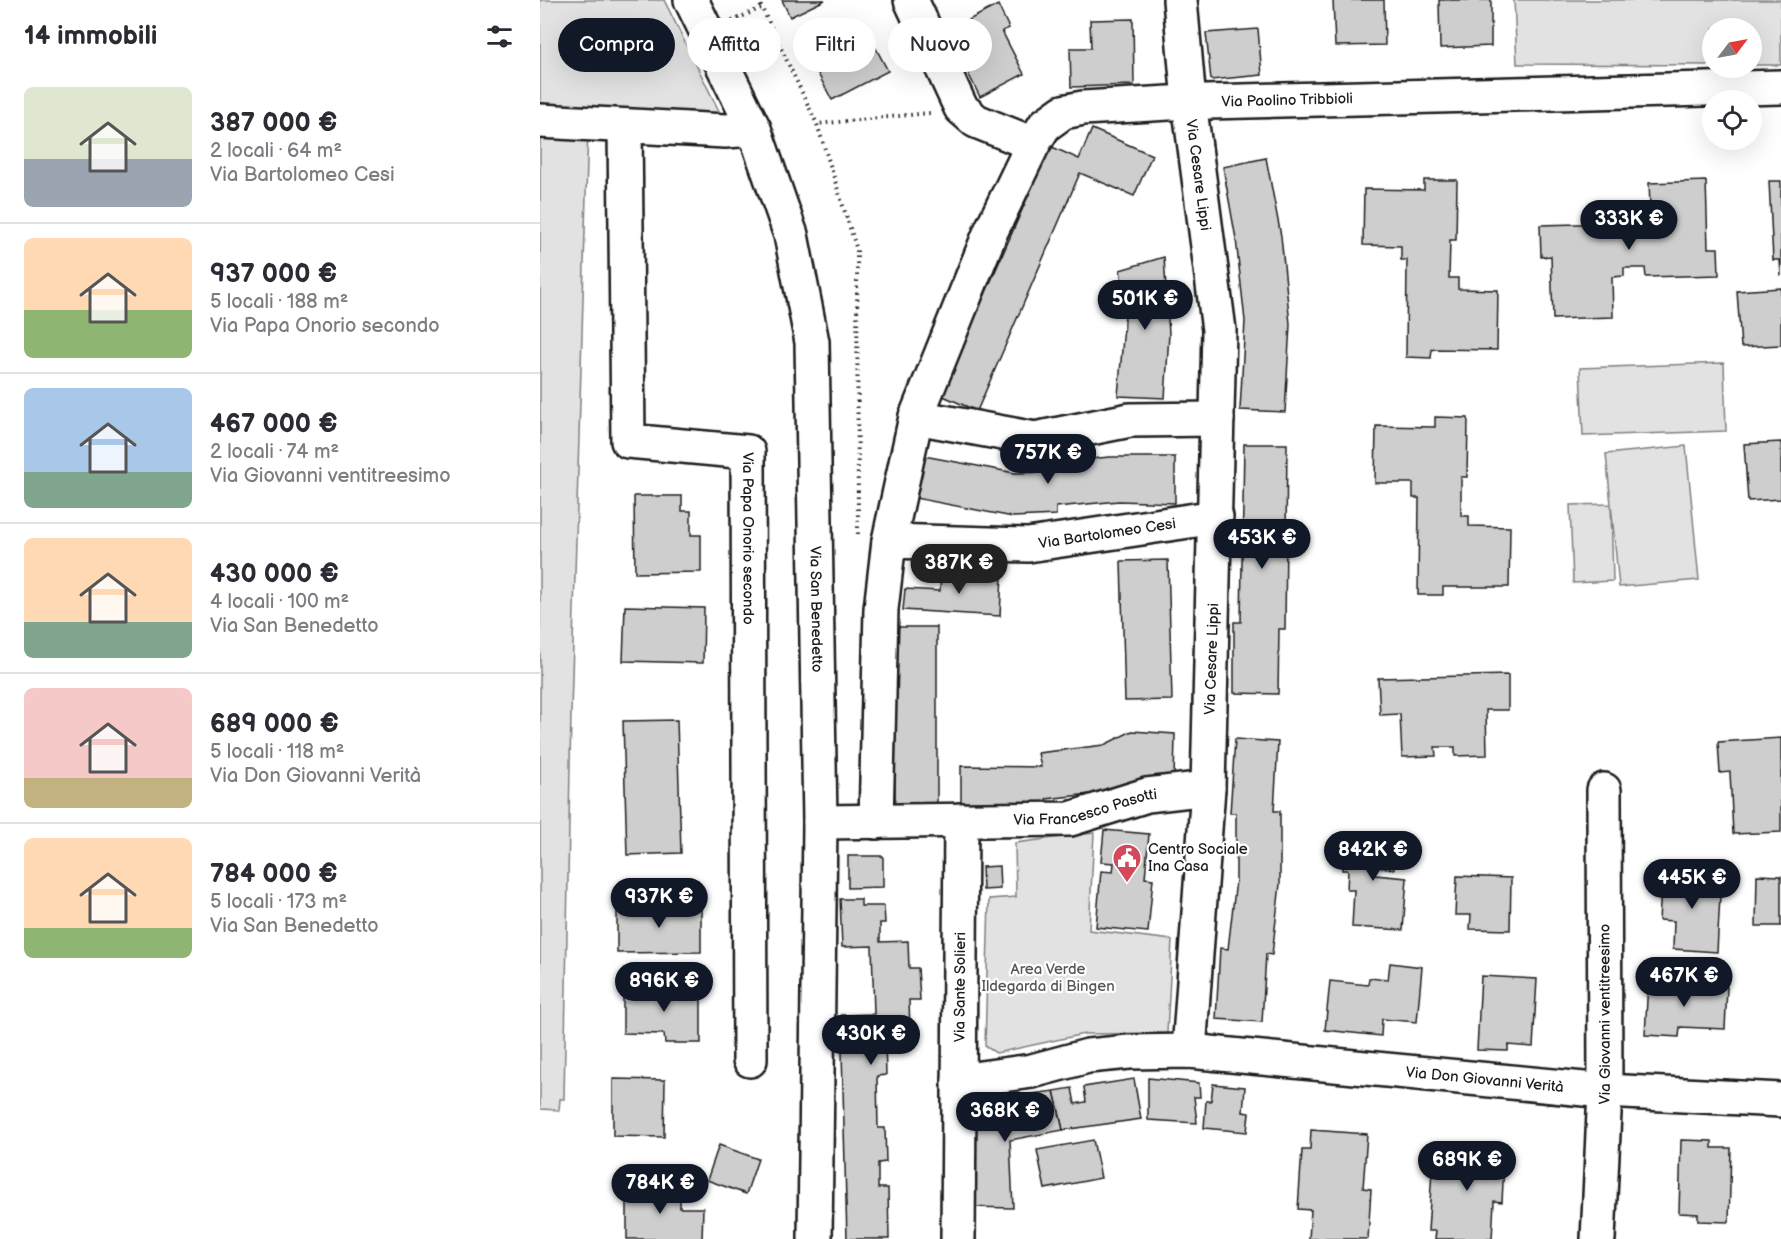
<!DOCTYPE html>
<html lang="it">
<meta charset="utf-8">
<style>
:root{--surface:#fff;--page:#f2f2f3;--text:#2b2b33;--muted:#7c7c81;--line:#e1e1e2;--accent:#111827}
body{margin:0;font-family:"Balsamiq Sans",sans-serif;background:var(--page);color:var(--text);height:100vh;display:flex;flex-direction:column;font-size:22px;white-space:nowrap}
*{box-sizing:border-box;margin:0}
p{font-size:20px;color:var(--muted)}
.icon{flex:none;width:33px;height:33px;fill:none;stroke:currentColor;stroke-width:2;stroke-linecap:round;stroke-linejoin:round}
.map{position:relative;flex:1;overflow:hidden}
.details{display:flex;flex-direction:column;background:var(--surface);width:540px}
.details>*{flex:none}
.guide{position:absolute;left:18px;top:18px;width:570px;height:54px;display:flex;gap:12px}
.needle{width:39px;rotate:58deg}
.fabs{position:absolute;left:1162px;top:18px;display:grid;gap:12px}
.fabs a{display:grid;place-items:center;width:60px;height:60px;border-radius:50%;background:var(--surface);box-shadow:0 6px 24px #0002;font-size:30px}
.price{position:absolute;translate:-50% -51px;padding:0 14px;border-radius:21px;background:var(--accent);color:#fff;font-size:20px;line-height:39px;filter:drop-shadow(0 2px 3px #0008)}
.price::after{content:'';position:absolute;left:50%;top:36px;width:18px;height:14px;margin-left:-9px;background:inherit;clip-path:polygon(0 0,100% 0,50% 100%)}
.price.selected{background:#222;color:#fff}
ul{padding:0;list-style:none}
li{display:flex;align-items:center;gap:18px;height:150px;padding:0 24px}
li+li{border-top:2px solid var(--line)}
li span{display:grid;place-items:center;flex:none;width:168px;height:120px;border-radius:9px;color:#555}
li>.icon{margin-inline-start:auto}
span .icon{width:72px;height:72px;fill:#fffc;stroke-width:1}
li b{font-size:26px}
h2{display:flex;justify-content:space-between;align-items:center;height:72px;padding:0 24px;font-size:26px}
.chip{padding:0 21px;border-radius:27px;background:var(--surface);box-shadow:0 6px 24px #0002;font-size:21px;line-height:54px}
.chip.selected{background:var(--accent);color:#fff}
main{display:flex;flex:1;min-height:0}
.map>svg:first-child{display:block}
.green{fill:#e2e2e2;stroke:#7f7f7f;stroke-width:1.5}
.building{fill:#cecece;stroke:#1c1c1c;stroke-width:1.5}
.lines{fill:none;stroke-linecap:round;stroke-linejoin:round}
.minor-casing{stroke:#1c1c1c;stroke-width:38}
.path{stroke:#1c1c1c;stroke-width:4;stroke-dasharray:1.5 4.5;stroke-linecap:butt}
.minor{stroke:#fff;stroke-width:33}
.labels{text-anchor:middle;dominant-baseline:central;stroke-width:4.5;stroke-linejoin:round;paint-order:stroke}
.street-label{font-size:15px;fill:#1c1c1c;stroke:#fff}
.poi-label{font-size:15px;fill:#1c1c1c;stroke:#fff;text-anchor:start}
.park-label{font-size:15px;fill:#575757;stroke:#fff}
</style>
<main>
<section class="details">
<h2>14 immobili<svg class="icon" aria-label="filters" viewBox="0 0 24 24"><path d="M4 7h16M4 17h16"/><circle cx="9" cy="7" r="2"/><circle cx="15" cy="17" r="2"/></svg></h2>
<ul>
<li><span style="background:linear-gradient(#dfe7d0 60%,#9aa5b1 0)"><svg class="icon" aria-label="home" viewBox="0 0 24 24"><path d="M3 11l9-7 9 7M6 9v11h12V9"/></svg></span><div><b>387 000 €</b><p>2 locali · 64 m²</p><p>Via Bartolomeo Cesi</p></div></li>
<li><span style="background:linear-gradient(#ffd9b3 60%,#8fb573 0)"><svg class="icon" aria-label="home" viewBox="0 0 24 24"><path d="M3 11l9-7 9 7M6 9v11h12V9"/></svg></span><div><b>937 000 €</b><p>5 locali · 188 m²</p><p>Via Papa Onorio secondo</p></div></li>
<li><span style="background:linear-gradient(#a9c7e8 70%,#7fa58c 0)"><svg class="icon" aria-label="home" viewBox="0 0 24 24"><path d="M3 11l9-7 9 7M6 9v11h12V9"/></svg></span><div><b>467 000 €</b><p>2 locali · 74 m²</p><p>Via Giovanni ventitreesimo</p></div></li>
<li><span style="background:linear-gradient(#ffd9b3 70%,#7fa58c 0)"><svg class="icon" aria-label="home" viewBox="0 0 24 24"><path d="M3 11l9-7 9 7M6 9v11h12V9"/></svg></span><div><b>430 000 €</b><p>4 locali · 100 m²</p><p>Via San Benedetto</p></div></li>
<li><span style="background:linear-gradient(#f6c9c9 75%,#c2b280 0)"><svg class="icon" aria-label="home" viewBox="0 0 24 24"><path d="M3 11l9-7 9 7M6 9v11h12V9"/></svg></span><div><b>689 000 €</b><p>5 locali · 118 m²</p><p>Via Don Giovanni Verità</p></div></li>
<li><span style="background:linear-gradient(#ffd9b3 75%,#8fb573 0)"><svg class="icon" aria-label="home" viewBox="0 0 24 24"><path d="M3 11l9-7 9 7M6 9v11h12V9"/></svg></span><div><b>784 000 €</b><p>5 locali · 173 m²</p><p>Via San Benedetto</p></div></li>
</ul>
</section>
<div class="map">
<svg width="1241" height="1239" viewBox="0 0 1241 1239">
<rect width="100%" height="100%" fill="#fff"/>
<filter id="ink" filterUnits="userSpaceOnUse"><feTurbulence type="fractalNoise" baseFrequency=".0167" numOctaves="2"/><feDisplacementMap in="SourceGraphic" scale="12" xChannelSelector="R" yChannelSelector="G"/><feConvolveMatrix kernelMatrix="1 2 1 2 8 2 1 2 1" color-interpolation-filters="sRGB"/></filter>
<g filter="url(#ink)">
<!-- green -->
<g class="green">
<polygon points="0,0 124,0 187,127 48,127 31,712 24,1099 20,1099 19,1110 0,1109"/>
<polygon points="974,0 1241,0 1241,65 1212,65 1212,28 1173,28 1173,65 977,64"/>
<polygon points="1184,363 1186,431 1043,436 1040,368"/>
<polygon points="1146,446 1159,580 1079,587 1071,504 1073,581 1033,583 1030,505 1071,504 1066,454"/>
<polygon points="554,833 549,930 632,940 627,1033 544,1034 456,1053 445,1046 449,899 476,897 475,843"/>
</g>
<!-- building -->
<g class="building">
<polygon points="242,0 285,0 250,17"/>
<polygon points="793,0 844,0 845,45 795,46"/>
<polygon points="899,0 951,0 951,46 900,48"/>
<polygon points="458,5 469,28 462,31 484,74 440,97 407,31"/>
<polygon points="593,19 594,85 531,87 530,48 551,48 550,20"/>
<polygon points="322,22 348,71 292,100 266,51"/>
<polygon points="718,29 722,75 671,80 666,33"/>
<polygon points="552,129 612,155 594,196 540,173 437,411 401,395 510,146 539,159"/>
<polygon points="726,158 741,236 750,324 745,412 700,410 705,321 696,239 683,167"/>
<polygon points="884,180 917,180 916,240 910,240 909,278 918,278 918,289 958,290 957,350 892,349 891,358 866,357 867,260 861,260 861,246 823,245 824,189 884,190"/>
<polygon points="1166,181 1168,248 1178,248 1179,275 1106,277 1105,268 1084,268 1084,276 1072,277 1073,317 1013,319 1011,256 1001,257 1000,225 1077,223 1077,230 1111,229 1109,183"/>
<polygon points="1229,181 1241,181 1241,276 1240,260 1233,260"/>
<polygon points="624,257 629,334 625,398 578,396 586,303 580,270"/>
<polygon points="1241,288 1241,345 1201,347 1197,291"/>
<polygon points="895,417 928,418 927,477 921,477 921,516 929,516 929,526 970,527 969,587 903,587 903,595 878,595 879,498 873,498 873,483 835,483 836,426 895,427"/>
<polygon points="1241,442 1241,499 1208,501 1204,444"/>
<polygon points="704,444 747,444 745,629 739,629 738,694 694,693 694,622 701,622"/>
<polygon points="384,456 475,473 504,472 505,464 569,457 635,457 635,503 579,501 516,507 516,515 473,517 375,498"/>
<polygon points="94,496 142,496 142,511 151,511 151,535 161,535 161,572 95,573"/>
<polygon points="628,560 632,700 585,701 581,561"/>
<polygon points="401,571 462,575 460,616 363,610 365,589 400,591"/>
<polygon points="85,606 164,608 163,663 83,661"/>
<rect x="355" y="627" width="42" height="182"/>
<polygon points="968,675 968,710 946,710 947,755 915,756 915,747 895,747 896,756 862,757 860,714 840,715 838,678"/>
<polygon points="137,720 141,853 87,855 83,721"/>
<polygon points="592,731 635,734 634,781 605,778 577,791 506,799 507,813 421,812 421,766 501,767 498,753 564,745"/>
<polygon points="1241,738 1241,832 1193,834 1190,772 1180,773 1178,742"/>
<polygon points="695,739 738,742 734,811 740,811 740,884 732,955 726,954 722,1022 676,1019 680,948 688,949 696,880 696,813 690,813"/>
<polygon points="564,830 609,834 605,878 613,879 608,932 556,927 561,871 573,872 574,863 561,862"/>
<polygon points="800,834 856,838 854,869 836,867 835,875 867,878 863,930 812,927 814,890 807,890 808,870 802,870 802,857 798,857"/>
<polygon points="308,856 343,856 343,887 308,888"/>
<polygon points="459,866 460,889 443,890 442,867"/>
<polygon points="1122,873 1181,877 1177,952 1133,949 1134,921 1119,920"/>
<polygon points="1217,875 1241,876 1241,926 1216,926"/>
<polygon points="917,876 971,878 970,930 930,929 931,915 915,915"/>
<polygon points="300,899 321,899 321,906 344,906 345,923 340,923 340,942 368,941 369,968 378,968 380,1000 369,1000 370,1029 338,1030 338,1040 345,1040 346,1075 337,1076 338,1128 345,1128 346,1162 338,1163 338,1188 348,1188 349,1239 307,1239 301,1015 334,1014 332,946 302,947"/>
<polygon points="161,905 161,952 77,953 77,906"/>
<polygon points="850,963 882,967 877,1022 842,1019 841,1036 785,1030 790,981 828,985 829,978 848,980"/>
<polygon points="941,976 997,979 993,1047 968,1045 968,1051 937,1050"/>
<polygon points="1108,982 1187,987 1185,1029 1140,1027 1139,1037 1105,1035"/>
<polygon points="83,987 161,988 161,1043 125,1043 124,1034 83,1033"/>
<polygon points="608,1078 659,1083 660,1097 654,1097 657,1123 608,1120"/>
<polygon points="73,1079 125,1080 124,1137 73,1136"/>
<polygon points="594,1079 601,1119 523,1130 514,1091 532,1088 535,1104 546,1102 544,1087"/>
<polygon points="673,1084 705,1087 703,1112 709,1113 707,1132 664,1128 666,1101 671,1101"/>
<polygon points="514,1091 523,1130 470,1140 473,1208 431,1207 429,1106 455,1100 459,1107 470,1104 469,1097"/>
<polygon points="771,1130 827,1134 823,1188 831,1189 828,1239 769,1239 771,1210 758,1209 762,1150 770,1150"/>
<polygon points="553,1140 561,1178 505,1189 497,1150"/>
<polygon points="1141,1140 1172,1141 1172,1148 1191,1148 1189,1222 1158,1221 1158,1214 1139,1213"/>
<polygon points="906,1142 965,1146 962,1202 954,1201 952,1239 895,1239 896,1231 888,1231 892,1171 904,1171"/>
<polygon points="179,1145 218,1159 206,1194 167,1180"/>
<polygon points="87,1183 118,1184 118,1195 140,1195 140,1208 163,1208 162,1239 87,1239"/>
</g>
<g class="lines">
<!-- minor casing -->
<g class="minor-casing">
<g id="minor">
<path id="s1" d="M151 0 214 129 251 235 272 342 280 822 275 1239"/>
<polyline points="371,0 421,108 436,121 493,144"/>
<path id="s2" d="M640 0 649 102 679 330 668 788 649 1051"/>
<polyline points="0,121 185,131 214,129"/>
<path id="s3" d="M85 126 88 441 208 452 210 1060"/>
<polyline points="376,417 495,439 590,420 677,419"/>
<path id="s4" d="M349 541 488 545 676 517"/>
<path id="s5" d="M280 822 530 819 607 795 668 788"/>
<path id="s6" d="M336 822 341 609 349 541 376 417 451 231 493 144 505 125 523 112 543 108 629 103 1241 87"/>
<path id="s7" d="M419 1081 492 1071 548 1056 589 1052 649 1051 1065 1091 1241 1100"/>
<path id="s8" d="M418 1239 421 820"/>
<path id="s9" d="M1058 1239 1065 1091 1064 790"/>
</g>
</g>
<!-- path -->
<g class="path">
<polyline points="218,0 277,124"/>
<polyline points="192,21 221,8"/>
<polyline points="318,534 317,250 277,124 390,113"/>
</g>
<!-- minor -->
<use href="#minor" class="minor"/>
</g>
</g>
<!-- icons -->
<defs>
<g id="civic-pin" transform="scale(1.5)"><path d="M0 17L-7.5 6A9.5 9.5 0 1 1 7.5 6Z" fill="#d1495b" stroke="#fff"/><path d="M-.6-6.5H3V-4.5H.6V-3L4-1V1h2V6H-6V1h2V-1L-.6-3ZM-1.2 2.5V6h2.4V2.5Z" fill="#fff"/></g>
</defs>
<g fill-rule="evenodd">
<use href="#civic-pin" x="587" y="858"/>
</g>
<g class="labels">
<!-- street labels -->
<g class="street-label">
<text stroke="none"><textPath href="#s6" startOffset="975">Via Paolino Tribbioli</textPath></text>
<text stroke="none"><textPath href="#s2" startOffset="176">Via Cesare Lippi</textPath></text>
<text stroke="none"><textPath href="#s4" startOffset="219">Via Bartolomeo Cesi</textPath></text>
<text stroke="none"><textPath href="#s3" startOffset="522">Via Papa Onorio secondo</textPath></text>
<text stroke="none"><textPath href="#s1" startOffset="632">Via San Benedetto</textPath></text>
<text transform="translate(672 659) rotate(-88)">Via Cesare Lippi</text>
<text stroke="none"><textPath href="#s5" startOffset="267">Via Francesco Pasotti</textPath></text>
<text stroke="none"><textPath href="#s8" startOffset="252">Via Sante Solieri</textPath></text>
<text stroke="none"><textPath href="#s9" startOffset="225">Via Giovanni ventitreesimo</textPath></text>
<text stroke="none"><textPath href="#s7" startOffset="530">Via Don Giovanni Verità</textPath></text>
</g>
<!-- poi labels -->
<g class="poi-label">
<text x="608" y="849">Centro Sociale<tspan x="608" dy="17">Ina Casa</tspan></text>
</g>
<!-- park labels -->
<g class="park-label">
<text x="508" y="969">Area Verde<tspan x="508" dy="17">Ildegarda di Bingen</tspan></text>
</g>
</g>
</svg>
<div class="fabs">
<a><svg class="needle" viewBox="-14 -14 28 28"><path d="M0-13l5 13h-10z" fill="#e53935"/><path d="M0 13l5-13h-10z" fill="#7c7c81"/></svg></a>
<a><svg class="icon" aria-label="locate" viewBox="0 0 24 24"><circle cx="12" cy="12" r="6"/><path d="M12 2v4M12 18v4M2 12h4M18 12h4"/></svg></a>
</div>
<b class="price" style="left:1089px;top:251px">333K €</b>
<b class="price" style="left:605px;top:331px">501K €</b>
<b class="price" style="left:508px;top:485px">757K €</b>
<b class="price" style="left:722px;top:570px">453K €</b>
<b class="price selected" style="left:419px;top:595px">387K €</b>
<b class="price" style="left:833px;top:882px">842K €</b>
<b class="price" style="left:1152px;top:910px">445K €</b>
<b class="price" style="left:119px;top:929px">937K €</b>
<b class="price" style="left:1144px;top:1008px">467K €</b>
<b class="price" style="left:124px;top:1013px">896K €</b>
<b class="price" style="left:331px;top:1066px">430K €</b>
<b class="price" style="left:465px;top:1143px">368K €</b>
<b class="price" style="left:927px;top:1192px">689K €</b>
<b class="price" style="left:120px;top:1215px">784K €</b>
<div class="guide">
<a class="chip selected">Compra</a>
<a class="chip">Affitta</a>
<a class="chip">Filtri</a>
<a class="chip">Nuovo</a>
</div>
</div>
</main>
